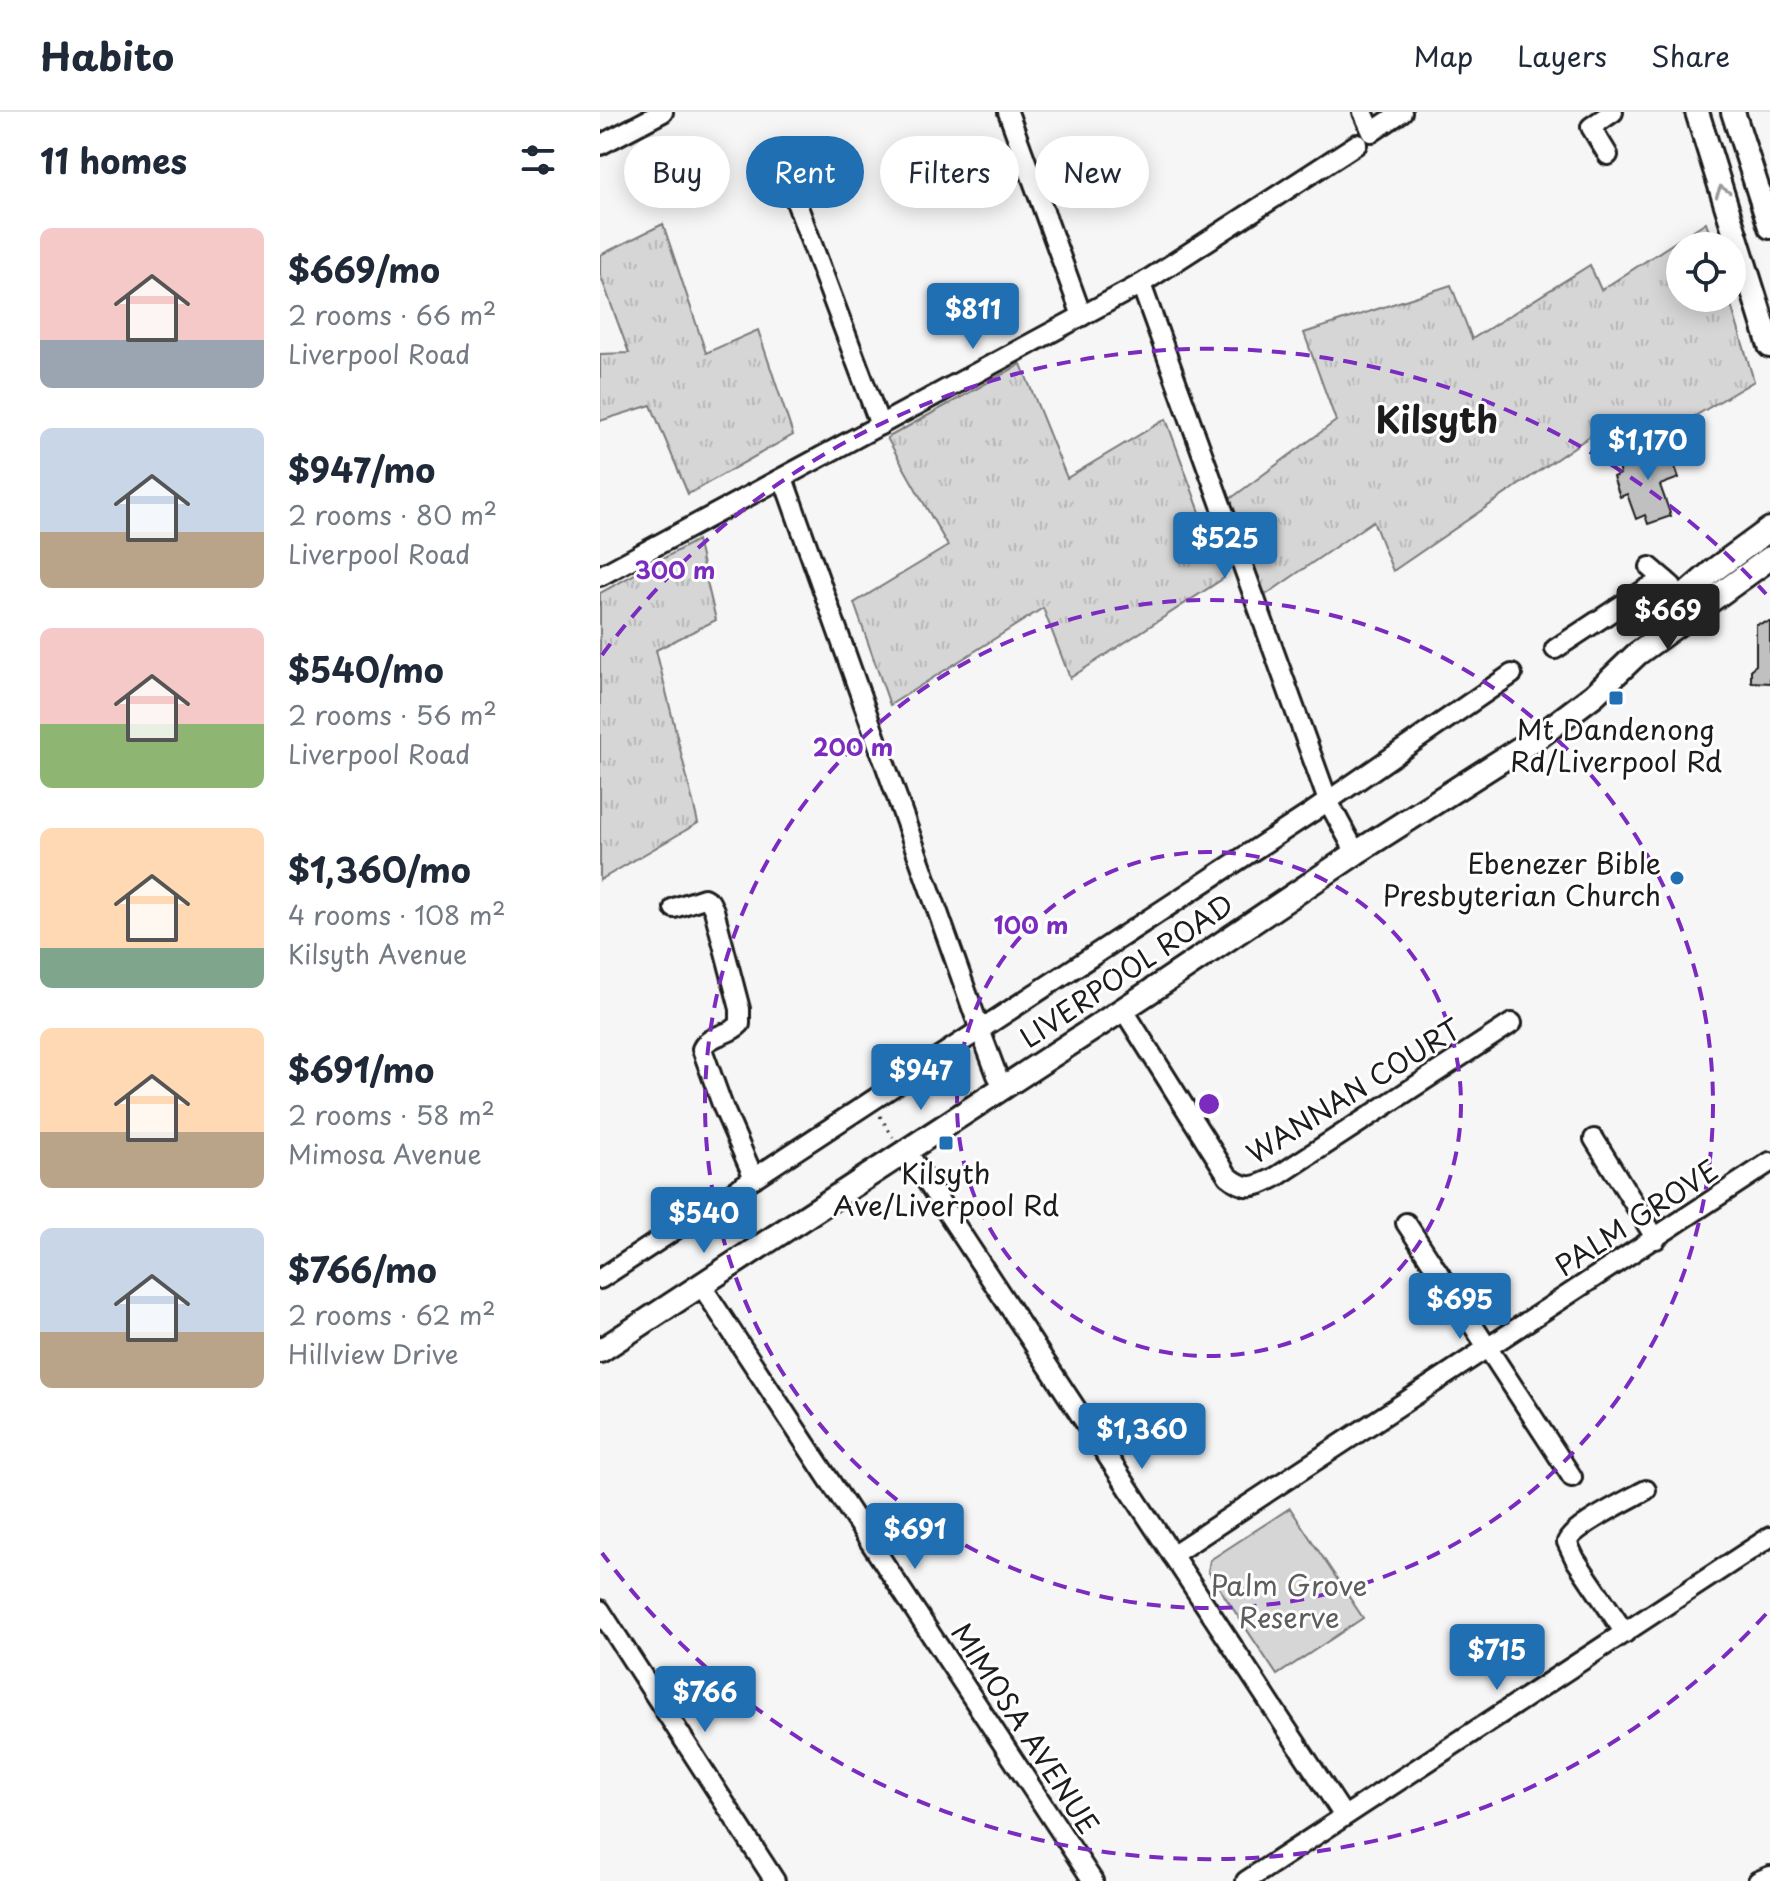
<!DOCTYPE html>
<meta charset="utf-8">
<style>
:root{--surface:#fff;--page:#f2f2f3;--text:#1f2937;--muted:#747a83;--line:#e0e1e3;--accent:#1f6fb2}
body{margin:0;font-family:"Playpen Sans",sans-serif;background:var(--page);color:var(--text);height:100vh;display:flex;flex-direction:column;font-size:30px;white-space:nowrap}
*{box-sizing:border-box;margin:0}
p{font-size:26px;color:var(--muted)}
.icon{flex:none;width:44px;height:44px;fill:none;stroke:currentColor;stroke-width:2;stroke-linecap:round;stroke-linejoin:round}
.map{position:relative;flex:1;overflow:hidden}
.details{display:flex;flex-direction:column;background:var(--surface);width:600px}
.details>*{flex:none}
.banner{position:absolute;left:24px;top:24px;width:760px;height:72px;display:flex;gap:16px}
.tools{position:absolute;left:1066px;top:120px;display:grid;gap:16px}
.tools a{display:grid;place-items:center;width:80px;height:80px;border-radius:50%;background:var(--surface);box-shadow:0 4px 20px #0003;font-size:40px}
.price{position:absolute;translate:-50% -68px;padding:0 18px;border-radius:8px;background:var(--accent);color:#fff;font-size:26px;line-height:52px;filter:drop-shadow(0 2px 4px #0008)}
.price::after{content:'';position:absolute;left:50%;top:48px;width:24px;height:18px;margin-left:-12px;background:inherit;clip-path:polygon(0 0,100% 0,50% 100%)}
.price.on{background:#222;color:#fff}
ul{padding:0;list-style:none}
li{display:flex;align-items:center;gap:24px;height:200px;padding:0 40px}
li span{display:grid;place-items:center;flex:none;width:224px;height:160px;border-radius:12px;color:#555}
li>.icon{margin-inline-start:auto}
span .icon{width:96px;height:96px;fill:#fffc;stroke-width:1}
li b{font-size:34px}
h2{display:flex;justify-content:space-between;align-items:center;height:96px;padding:0 40px;font-size:34px}
.tag{padding:0 28px;border-radius:36px;background:var(--surface);box-shadow:0 4px 20px #0003;font-size:28px;line-height:72px}
.tag.on{background:var(--accent);color:#fff}
header{display:flex;align-items:center;gap:48px;box-sizing:border-box;height:112px;padding:0 40px;background:var(--surface);border-bottom:2px solid var(--line)}
header strong{font-size:38px}
nav{display:flex;gap:44px;margin-inline-start:auto;font-size:28px}
main{display:flex;flex:1;min-height:0}
.map>svg:first-child{display:block}
.grass{fill:url(#grass-tufts);stroke:#797979;stroke-width:2}
.green{fill:#d6d6d6;stroke:#797979;stroke-width:2}
.building{fill:#c0c0c0;stroke:#1c1c1c;stroke-width:2}
.lines{fill:none;stroke-linecap:round;stroke-linejoin:round}
.minor-casing{stroke:#1c1c1c;stroke-width:24}
.major-casing{stroke:#1c1c1c;stroke-width:28}
.path{stroke:#1c1c1c;stroke-width:3;stroke-dasharray:2 6;stroke-linecap:butt}
.minor{stroke:#fff;stroke-width:18}
.major{stroke:#fff;stroke-width:22}
.oneway{stroke:#999}
.ring{fill:none;stroke:#7b2cbf;stroke-width:4;stroke-dasharray:14 10}
.poi-dot{fill:#1f6fb2;stroke:#fff;stroke-width:3}
.labels{text-anchor:middle;dominant-baseline:central;stroke-width:6;stroke-linejoin:round;paint-order:stroke}
.poi-label{font-size:28px;fill:#1c1c1c;stroke:#fff}
.street-label{font-size:28px;fill:#1c1c1c;stroke:#fff}
.park-label{font-size:28px;fill:#5d5d5d;stroke:#fff}
.district-label{font-size:36px;font-weight:bold;fill:#1c1c1c;stroke:#fff}
.centre{fill:#7b2cbf;stroke:#fff;stroke-width:4}
.ring-label{font-size:24px;text-anchor:middle;font-weight:bold;fill:#7b2cbf;stroke:#fff;stroke-width:6;stroke-linejoin:round;paint-order:stroke}
</style>
<header>
<strong>Habito</strong>
<nav><a>Map</a><a>Layers</a><a>Share</a></nav>
</header>
<main>
<section class="details">
<h2>11 homes<svg class="icon" aria-label="filters" viewBox="0 0 24 24"><path d="M4 7h16M4 17h16"/><circle cx="9" cy="7" r="2"/><circle cx="15" cy="17" r="2"/></svg></h2>
<ul>
<li><span style="background:linear-gradient(#f6c9c9 70%,#9aa5b1 0)"><svg class="icon" aria-label="home" viewBox="0 0 24 24"><path d="M3 11l9-7 9 7M6 9v11h12V9"/></svg></span><div><b>$669/mo</b><p>2 rooms · 66 m²</p><p>Liverpool Road</p></div></li>
<li><span style="background:linear-gradient(#c9d6e8 65%,#b9a48a 0)"><svg class="icon" aria-label="home" viewBox="0 0 24 24"><path d="M3 11l9-7 9 7M6 9v11h12V9"/></svg></span><div><b>$947/mo</b><p>2 rooms · 80 m²</p><p>Liverpool Road</p></div></li>
<li><span style="background:linear-gradient(#f6c9c9 60%,#8fb573 0)"><svg class="icon" aria-label="home" viewBox="0 0 24 24"><path d="M3 11l9-7 9 7M6 9v11h12V9"/></svg></span><div><b>$540/mo</b><p>2 rooms · 56 m²</p><p>Liverpool Road</p></div></li>
<li><span style="background:linear-gradient(#ffd9b3 75%,#7fa58c 0)"><svg class="icon" aria-label="home" viewBox="0 0 24 24"><path d="M3 11l9-7 9 7M6 9v11h12V9"/></svg></span><div><b>$1,360/mo</b><p>4 rooms · 108 m²</p><p>Kilsyth Avenue</p></div></li>
<li><span style="background:linear-gradient(#ffd9b3 65%,#b9a48a 0)"><svg class="icon" aria-label="home" viewBox="0 0 24 24"><path d="M3 11l9-7 9 7M6 9v11h12V9"/></svg></span><div><b>$691/mo</b><p>2 rooms · 58 m²</p><p>Mimosa Avenue</p></div></li>
<li><span style="background:linear-gradient(#c9d6e8 65%,#b9a48a 0)"><svg class="icon" aria-label="home" viewBox="0 0 24 24"><path d="M3 11l9-7 9 7M6 9v11h12V9"/></svg></span><div><b>$766/mo</b><p>2 rooms · 62 m²</p><p>Hillview Drive</p></div></li>
</ul>
</section>
<div class="map">
<svg width="1170" height="1769" viewBox="0 0 1170 1769">
<defs>
<pattern id="grass-tufts" width="24" height="20" patternUnits="userSpaceOnUse" patternTransform="scale(2)"><rect width="24" height="20" fill="#d6d6d6"/><path d="M3 7l-1-3M5 7V3M7 7l1-3M15 17l-1-3M17 17v-4M19 17l1-3" fill="none" stroke="#b7b7b7"/></pattern>
</defs>
<rect width="100%" height="100%" fill="#f6f6f6"/>
<filter id="ink" filterUnits="userSpaceOnUse"><feTurbulence type="fractalNoise" baseFrequency=".0125" numOctaves="2"/><feDisplacementMap in="SourceGraphic" scale="16" xChannelSelector="R" yChannelSelector="G"/><feConvolveMatrix kernelMatrix="1 2 1 2 8 2 1 2 1" color-interpolation-filters="sRGB"/></filter>
<g filter="url(#ink)">
<!-- grass -->
<g class="grass">
<polygon points="1106,110 1113,134 1080,134 1080,186 1129,186 1154,269 1010,354 996,320 793,459 773,409 664,484 630,387 736,309 704,221 851,173 872,227 990,153 1001,178"/>
<polygon points="63,112 106,241 158,218 193,323 88,382 51,293 0,309 0,242 29,241 0,162 0,143"/>
<polygon points="421,252 467,366 566,307 624,466 470,566 443,496 290,593 254,491 348,434 287,326"/>
<polygon points="97,428 116,508 56,538 98,711 0,768 0,481"/>
</g>
<!-- green -->
<polygon class="green" points="690,1396 763,1506 677,1563 608,1459 610,1448"/>
<!-- building -->
<g class="building">
<polygon points="1065,327 1079,366 1060,373 1071,404 1048,412 1045,403 1036,407 1027,382 1020,385 1013,365 1020,362 1018,355 1027,351 1026,349 1046,341 1044,335"/>
<polygon points="1170,510 1170,571 1151,570 1151,557 1156,553 1156,512"/>
</g>
<g class="lines">
<!-- minor casing -->
<g class="minor-casing">
<g id="minor">
<polyline points="408,0 482,204"/>
<polyline points="763,0 772,20 802,0"/>
<polyline points="0,33 63,0"/>
<polyline points="1008,43 991,15 1013,0"/>
<polyline points="180,47 280,313"/>
<polyline points="541,172 728,689 756,741"/>
<polyline points="183,366 380,918 397,963 403,974"/>
<polyline points="1050,455 1072,474"/>
<polyline points="0,464 541,172 757,32"/>
<polyline points="955,537 1046,477 1065,468"/>
<path d="M74 796 104 786 110 790 114 798 140 897V912C129 924 109 922 102 937L123 995 154 1066"/>
<path d="M523 897 628 1064C647 1080 655 1075 676 1065L912 911"/>
<polyline points="994,1027 1056,1127"/>
<polyline points="306,1038 744,1704"/>
<polyline points="806,1111 972,1365"/>
<polyline points="0,1167 712,700 912,562"/>
<polyline points="101,1173 493,1769"/>
<polyline points="572,1443 1170,1050"/>
<polyline points="0,1498 175,1769"/>
<path d="M1025 1521 975 1447 967 1430C974 1414 1028 1388 1046 1378"/>
<polyline points="646,1769 1170,1425"/>
<polyline points="1158,1769 1170,1764"/>
</g>
</g>
<!-- major casing -->
<g class="major-casing">
<g id="major">
<polyline points="1097,0 1170,234"/>
<polyline points="1133,0 1170,115"/>
<polyline points="1058,517 1084,484 1114,458 1170,417"/>
<polyline points="0,1239 548,881 756,741 941,623 994,583 1037,542 1170,446"/>
</g>
</g>
<!-- path -->
<polyline class="path" points="280,1004 293,1025"/>
<!-- minor -->
<use href="#minor" class="minor"/>
<!-- major -->
<use href="#major" class="major"/>
</g>
<!-- one-way arrows -->
<defs><path id="oneway-chevron" d="M-2-3.5L2.5 0L-2 3.5" fill="none" stroke-width="1.6" stroke-linecap="round" stroke-linejoin="round" transform="scale(2)"/></defs>
<use class="oneway" href="#oneway-chevron" transform="translate(1122 79) rotate(-107)"/>
</g>
<!-- distance rings -->
<g class="ring">
<circle cx="609" cy="992" r="252"/>
<circle cx="609" cy="992" r="504"/>
<path d="M1166 1502A755 755 0 0 1 2 1441M2 543A755 755 0 0 1 1166 482"/>
</g>
<!-- markers -->
<g class="poi-dot">
<rect x="1008" y="578" width="16" height="16" rx="4"/>
<circle cx="1077" cy="766" r="8"/>
<rect x="338" y="1023" width="16" height="16" rx="4"/>
</g>
<g class="labels">
<!-- poi labels -->
<g class="poi-label">
<text x="1016" y="616">Mt Dandenong<tspan x="1016" dy="32">Rd/Liverpool Rd</tspan></text>
<text x="1061" y="750" text-anchor="end">Ebenezer Bible<tspan x="1061" dy="32">Presbyterian Church</tspan></text>
<text x="346" y="1060">Kilsyth<tspan x="346" dy="32">Ave/Liverpool Rd</tspan></text>
</g>
<!-- street labels -->
<g class="street-label">
<text transform="translate(526 858) rotate(-34)">LIVERPOOL ROAD</text>
<text transform="translate(753 978) rotate(-32)">WANNAN COURT</text>
<text transform="translate(1036 1105) rotate(-33)">PALM GROVE</text>
<text transform="translate(426 1616) rotate(57)">MIMOSA AVENUE</text>
</g>
<!-- park labels -->
<g class="park-label">
<text x="689" y="1472">Palm Grove<tspan x="689" dy="32">Reserve</tspan></text>
</g>
<!-- district labels -->
<g class="district-label">
<text x="837" y="306">Kilsyth</text>
</g>
</g>
<circle cx="609" cy="992" r="12" class="centre"/>
<g class="ring-label">
<text x="75" y="467">300 m</text>
<text x="253" y="644">200 m</text>
<text x="431" y="822">100 m</text>
</g>
</svg>
<div class="tools">
<a><svg class="icon" aria-label="locate" viewBox="0 0 24 24"><circle cx="12" cy="12" r="6"/><path d="M12 2v4M12 18v4M2 12h4M18 12h4"/></svg></a>
</div>
<b class="price" style="left:373px;top:239px">$811</b>
<b class="price" style="left:1048px;top:370px">$1,170</b>
<b class="price" style="left:625px;top:468px">$525</b>
<b class="price on" style="left:1068px;top:540px">$669</b>
<b class="price" style="left:321px;top:1000px">$947</b>
<b class="price" style="left:104px;top:1143px">$540</b>
<b class="price" style="left:860px;top:1229px">$695</b>
<b class="price" style="left:542px;top:1359px">$1,360</b>
<b class="price" style="left:315px;top:1459px">$691</b>
<b class="price" style="left:897px;top:1580px">$715</b>
<b class="price" style="left:105px;top:1622px">$766</b>
<div class="banner">
<a class="tag">Buy</a>
<a class="tag on">Rent</a>
<a class="tag">Filters</a>
<a class="tag">New</a>
</div>
</div>
</main>
